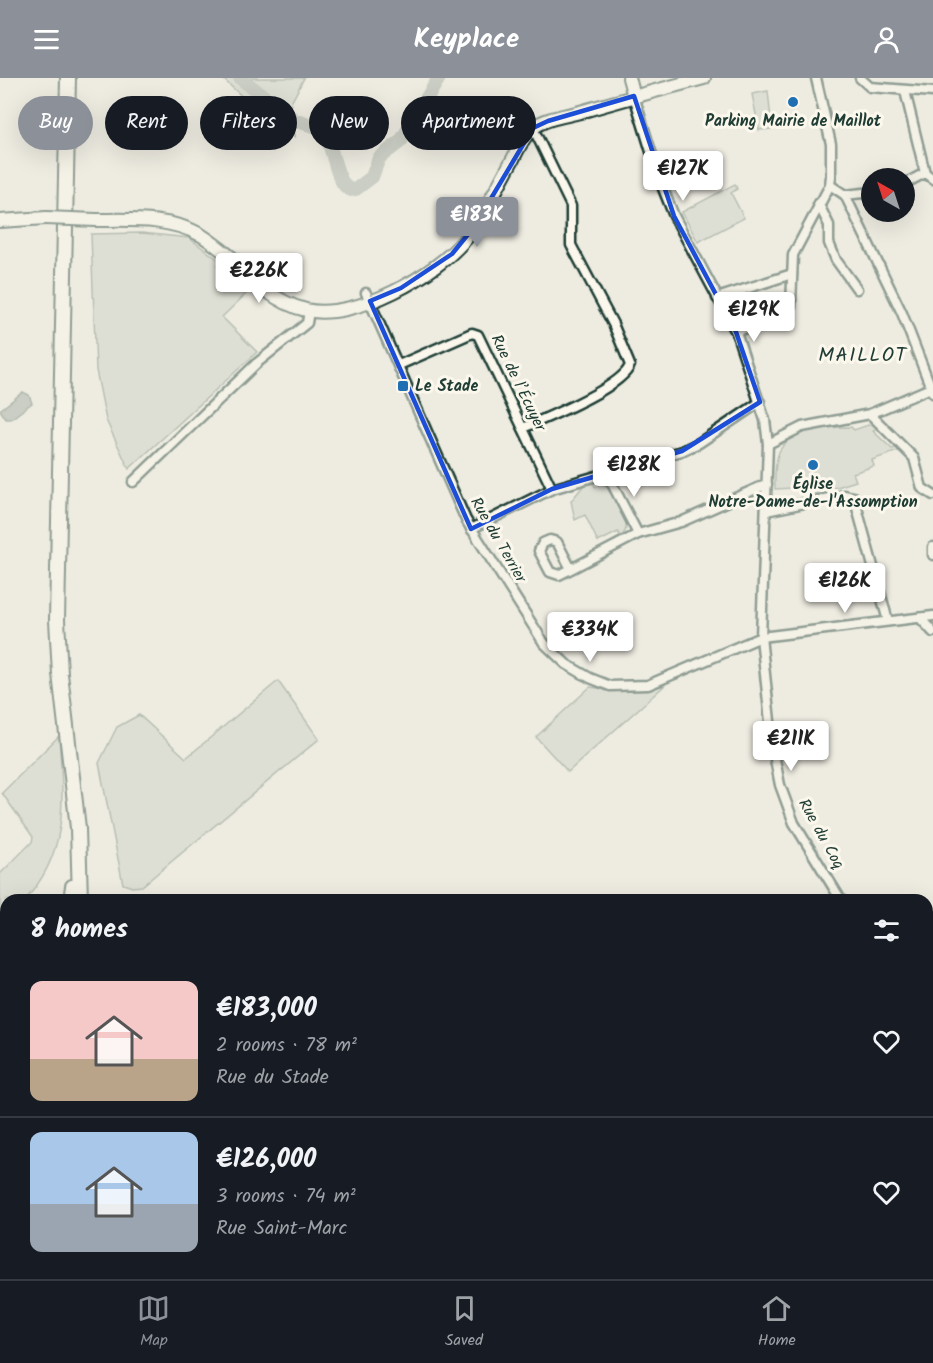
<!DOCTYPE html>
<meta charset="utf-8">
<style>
:root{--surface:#171b24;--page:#242831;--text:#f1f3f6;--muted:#9ea1a6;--line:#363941;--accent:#8c9099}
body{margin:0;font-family:Kalam,sans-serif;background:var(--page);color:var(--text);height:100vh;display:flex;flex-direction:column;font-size:22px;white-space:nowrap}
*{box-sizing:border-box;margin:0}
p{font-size:20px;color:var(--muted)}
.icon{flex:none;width:33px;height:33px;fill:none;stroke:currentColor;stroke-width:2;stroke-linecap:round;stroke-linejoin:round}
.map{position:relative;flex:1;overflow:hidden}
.side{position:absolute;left:0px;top:816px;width:933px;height:386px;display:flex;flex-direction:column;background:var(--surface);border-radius:18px 18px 0 0;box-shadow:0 6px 24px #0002}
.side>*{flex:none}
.hud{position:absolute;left:18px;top:18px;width:600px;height:54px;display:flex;gap:12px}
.needle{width:39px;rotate:321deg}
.controls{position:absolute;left:861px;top:90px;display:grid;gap:12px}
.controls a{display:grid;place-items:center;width:54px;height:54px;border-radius:50%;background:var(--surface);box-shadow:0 6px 24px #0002;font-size:30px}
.price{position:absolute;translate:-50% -51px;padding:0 14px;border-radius:6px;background:#fff;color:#222;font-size:20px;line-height:39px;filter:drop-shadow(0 2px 3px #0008)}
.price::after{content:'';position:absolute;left:50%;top:36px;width:18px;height:14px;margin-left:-9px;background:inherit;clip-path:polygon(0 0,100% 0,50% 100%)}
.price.on{background:var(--accent);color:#fff}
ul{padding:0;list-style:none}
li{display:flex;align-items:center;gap:18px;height:150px;padding:0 30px}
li+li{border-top:2px solid var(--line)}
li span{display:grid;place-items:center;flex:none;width:168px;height:120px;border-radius:12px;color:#555}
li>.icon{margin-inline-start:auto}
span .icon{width:72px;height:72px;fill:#fffc;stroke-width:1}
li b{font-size:26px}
h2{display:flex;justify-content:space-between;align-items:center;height:72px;padding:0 30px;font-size:26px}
.pill{padding:0 21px;border-radius:27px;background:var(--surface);box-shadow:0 6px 24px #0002;font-size:21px;line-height:54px}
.pill.on{background:var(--accent);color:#fff}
header{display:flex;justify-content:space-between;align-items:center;height:78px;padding:0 30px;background:var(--accent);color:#fff;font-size:27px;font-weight:600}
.dock{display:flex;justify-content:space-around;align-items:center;height:84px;border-top:2px solid var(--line);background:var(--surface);font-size:16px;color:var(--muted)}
.dock a{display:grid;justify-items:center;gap:3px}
.dock .on{color:var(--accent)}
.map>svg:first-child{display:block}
.green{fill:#cbcfc4;stroke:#75867c;stroke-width:1.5}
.water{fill:#9fa89f;stroke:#6c7d74;stroke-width:1.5}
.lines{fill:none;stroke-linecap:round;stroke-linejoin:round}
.stream{stroke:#6c7d74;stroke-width:2}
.river{stroke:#9fa89f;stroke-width:14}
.street-casing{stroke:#1f3d34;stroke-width:13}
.secondary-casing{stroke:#1f3d34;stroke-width:16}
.primary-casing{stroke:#1f3d34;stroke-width:18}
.street{stroke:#fbf7ec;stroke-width:8}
.secondary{stroke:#fbf7ec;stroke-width:12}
.primary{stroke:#fbf7ec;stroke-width:14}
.secondary-bridge-casing{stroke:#1f3d34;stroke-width:16;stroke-linecap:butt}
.secondary-bridge{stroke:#fbf7ec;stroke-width:12}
.marked{fill:none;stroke:#1d4ed8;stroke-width:4.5;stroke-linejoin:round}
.poi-dot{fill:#1f6fb2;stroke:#fbf7ec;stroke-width:2}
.labels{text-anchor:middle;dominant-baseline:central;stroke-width:6;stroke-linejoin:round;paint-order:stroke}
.poi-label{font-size:16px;font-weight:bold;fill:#1f3d34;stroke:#fbf7ec}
.street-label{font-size:16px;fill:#1f3d34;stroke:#fbf7ec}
.quarter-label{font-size:20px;letter-spacing:1.5px;fill:#1f3d34;stroke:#fbf7ec}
</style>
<header><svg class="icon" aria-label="menu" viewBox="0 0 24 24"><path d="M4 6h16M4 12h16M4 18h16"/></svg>Keyplace<svg class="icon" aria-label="person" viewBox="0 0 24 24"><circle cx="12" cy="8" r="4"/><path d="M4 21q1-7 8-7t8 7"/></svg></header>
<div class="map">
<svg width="933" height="1201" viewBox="0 0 933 1201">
<rect width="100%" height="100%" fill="#eeece1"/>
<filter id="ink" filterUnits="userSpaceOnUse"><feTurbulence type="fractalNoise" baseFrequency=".0167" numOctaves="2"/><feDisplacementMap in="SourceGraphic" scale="12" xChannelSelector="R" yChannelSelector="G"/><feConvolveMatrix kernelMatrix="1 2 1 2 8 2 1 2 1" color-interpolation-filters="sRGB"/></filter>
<g filter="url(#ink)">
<!-- green -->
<g class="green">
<polygon points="222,0 304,0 291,25 295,59 249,25"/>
<polygon points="768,13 772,51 759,52 752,16"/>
<polygon points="735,106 737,111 731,115 744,140 698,164 682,134"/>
<polygon points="142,155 189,160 220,183 217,188 248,214 222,239 257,274 129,391 106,342 96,292 91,156"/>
<path d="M874 345 881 347 873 353 892 371 898 369 901 372 872 382 874 388 853 395 856 403 815 416 812 409 775 411C775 400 774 385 779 374 790 350 828 349 851 349L854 352Z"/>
<path d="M599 404C610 406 625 435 626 446 627 452 624 455 621 459L618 454 598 464 585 437 575 442 571 423 584 407 594 405 595 409 599 408Z"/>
<polygon points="278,603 319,661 142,808 132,809 123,806 99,685 117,649 139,637 186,680"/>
<polygon points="664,608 568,694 536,659 590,609 611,612"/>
<path d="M59 658C63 720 70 773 25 822H6V839L0 842V796L32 764 33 759 2 715Z"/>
</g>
<!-- water -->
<polygon class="water" points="23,314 29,317 32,325 11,341 6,341 0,332"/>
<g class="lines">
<!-- stream -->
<g class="stream">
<polyline points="0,993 6,984"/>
<polyline points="0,1053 6,1047"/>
</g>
<!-- river -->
<g class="river">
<path d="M240 0 296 43 321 50C334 64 334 106 351 112L356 111 372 99 379 80 401 63 423 27"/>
<polyline points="425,23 439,0"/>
</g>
<!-- street casing -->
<g class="street-casing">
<g id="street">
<polyline points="860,0 870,9 933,14"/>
<polyline points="634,18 660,103 674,138 736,254 765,342 768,366 761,559 773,671 780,707 794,745 841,822"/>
<polyline points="925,95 933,101"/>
<polyline points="904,106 925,95 905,13"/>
<polyline points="830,107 845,117 872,114"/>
<polyline points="845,117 902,235 933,315"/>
<polyline points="818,125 829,147 829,165 836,182 857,211"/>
<polyline points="366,215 466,442 544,565 566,586 590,600 610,608 648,607 761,559 933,538"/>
<polyline points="717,220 792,196"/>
<polyline points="736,254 788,233 791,228 793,177 830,107 831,98 831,66 816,0"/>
<polyline points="399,287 472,255 478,257 552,411"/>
<polyline points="870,336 914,380 922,410 933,417"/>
<path d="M523 350C546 340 623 309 630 287L613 246 571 167V128L533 50"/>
<polyline points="768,366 802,349 870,336 933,309"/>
<polyline points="607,396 638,456"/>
<polyline points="133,404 257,285 307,245 309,233"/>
<polyline points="766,433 844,417 854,419 888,543"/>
<polyline points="471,451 552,411 682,373 699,365 760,324"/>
<polyline points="933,469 933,477"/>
<polyline points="571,491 559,497 550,494 539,473 543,465 550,462 557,464 571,491 638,456 681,444 767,406"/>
<polyline points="920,540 933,554"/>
<polyline points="633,1196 639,1201"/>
<polyline points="718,1201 722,1196"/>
</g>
</g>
<!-- secondary casing -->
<g class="secondary-casing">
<g id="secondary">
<polyline points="629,0 634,18"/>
<path d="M96 142C131 142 169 139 201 157 214 165 226 176 239 185"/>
<polyline points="0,143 46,140"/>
<path d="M233 181C253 203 276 225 306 232 355 243 437 197 467 159 485 136 498 107 513 81 518 71 524 57 533 50 545 40 566 38 580 34 621 22 662 11 704 0"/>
<polyline points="70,822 72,808"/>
<polyline points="0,883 6,884"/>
<polyline points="0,893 6,896"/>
<polyline points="0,909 6,913"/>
</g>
</g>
<!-- primary casing -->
<g class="primary-casing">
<g id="primary">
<polyline points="68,0 57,542 60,596 78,750 80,822"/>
<polyline points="0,1021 6,1014"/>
<polyline points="578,1196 588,1201"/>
</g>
</g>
<!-- street -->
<use href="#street" class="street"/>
<!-- secondary -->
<use href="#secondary" class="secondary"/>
<!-- primary -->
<use href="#primary" class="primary"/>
<!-- secondary-bridge casing -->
<g class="secondary-bridge-casing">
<polyline id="secondary-bridge" points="46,140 96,142"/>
</g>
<!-- secondary-bridge -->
<use href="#secondary-bridge" class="secondary-bridge"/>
</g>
</g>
<!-- marked area -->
<path d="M0 0H933V1201H0ZM634 18 674 138 736 254 760 324 682 373 552 411 471 451 370 223 401 210 452 176 474 149 533 50 548 43Z" fill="#eeece1" fill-opacity=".55" fill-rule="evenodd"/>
<path class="marked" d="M634 18 674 138 736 254 760 324 682 373 552 411 471 451 370 223 401 210 452 176 474 149 533 50 548 43Z"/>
<!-- markers -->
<g class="poi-dot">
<circle cx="793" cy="24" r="6"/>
<rect x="397" y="302" width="12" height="12" rx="3"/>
<circle cx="813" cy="387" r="6"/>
</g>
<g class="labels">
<!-- poi labels -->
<g class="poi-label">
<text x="793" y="43">Parking Mairie de Maillot</text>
<text x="415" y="308" text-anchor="start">Le Stade</text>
<text x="813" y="406">Église<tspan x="813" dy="18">Notre-Dame-de-l'Assomption</tspan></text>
</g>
<!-- street labels -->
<g class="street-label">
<text transform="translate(518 305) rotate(64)">Rue de l’Écuyer</text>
<text transform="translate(498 462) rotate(60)">Rue du Terrier</text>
<text transform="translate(821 756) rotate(61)">Rue du Coq</text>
</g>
<!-- quarter labels -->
<g class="quarter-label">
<text x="863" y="278">MAILLOT</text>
</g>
</g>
</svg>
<div class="controls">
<a><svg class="needle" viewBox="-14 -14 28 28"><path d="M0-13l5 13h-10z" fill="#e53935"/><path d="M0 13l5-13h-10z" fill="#9ea1a6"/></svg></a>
</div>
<b class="price" style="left:683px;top:124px">€127K</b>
<b class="price on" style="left:477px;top:170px">€183K</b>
<b class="price" style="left:259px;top:226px">€226K</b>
<b class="price" style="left:754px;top:265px">€129K</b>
<b class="price" style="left:634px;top:420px">€128K</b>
<b class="price" style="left:845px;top:536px">€126K</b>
<b class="price" style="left:590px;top:585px">€334K</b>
<b class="price" style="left:791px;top:694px">€211K</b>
<div class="hud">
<a class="pill on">Buy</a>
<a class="pill">Rent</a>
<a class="pill">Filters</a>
<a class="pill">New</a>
<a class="pill">Apartment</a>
</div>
<section class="side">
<h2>8 homes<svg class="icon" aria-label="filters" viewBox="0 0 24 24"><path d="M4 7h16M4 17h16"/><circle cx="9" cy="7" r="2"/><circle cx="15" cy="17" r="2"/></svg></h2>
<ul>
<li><span style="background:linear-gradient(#f6c9c9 65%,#b9a48a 0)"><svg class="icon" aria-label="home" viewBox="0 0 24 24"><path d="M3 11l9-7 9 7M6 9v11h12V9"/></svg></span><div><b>€183,000</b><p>2 rooms · 78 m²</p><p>Rue du Stade</p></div><svg class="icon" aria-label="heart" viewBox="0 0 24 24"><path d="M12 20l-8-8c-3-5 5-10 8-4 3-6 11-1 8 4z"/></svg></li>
<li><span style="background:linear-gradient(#a9c7e8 60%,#9aa5b1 0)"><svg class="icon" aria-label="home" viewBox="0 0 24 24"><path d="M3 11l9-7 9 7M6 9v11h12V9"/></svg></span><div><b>€126,000</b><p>3 rooms · 74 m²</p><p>Rue Saint-Marc</p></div><svg class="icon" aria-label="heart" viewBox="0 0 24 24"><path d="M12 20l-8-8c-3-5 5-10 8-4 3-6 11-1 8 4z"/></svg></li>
</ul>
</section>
</div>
<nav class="dock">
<a class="on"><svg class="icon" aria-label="map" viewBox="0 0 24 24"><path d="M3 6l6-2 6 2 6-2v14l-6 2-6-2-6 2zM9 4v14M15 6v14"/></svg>Map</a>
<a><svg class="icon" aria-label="saved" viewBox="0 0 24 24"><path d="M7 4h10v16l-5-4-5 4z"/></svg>Saved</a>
<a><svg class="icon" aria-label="home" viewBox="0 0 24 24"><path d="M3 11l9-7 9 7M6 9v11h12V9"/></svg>Home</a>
</nav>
